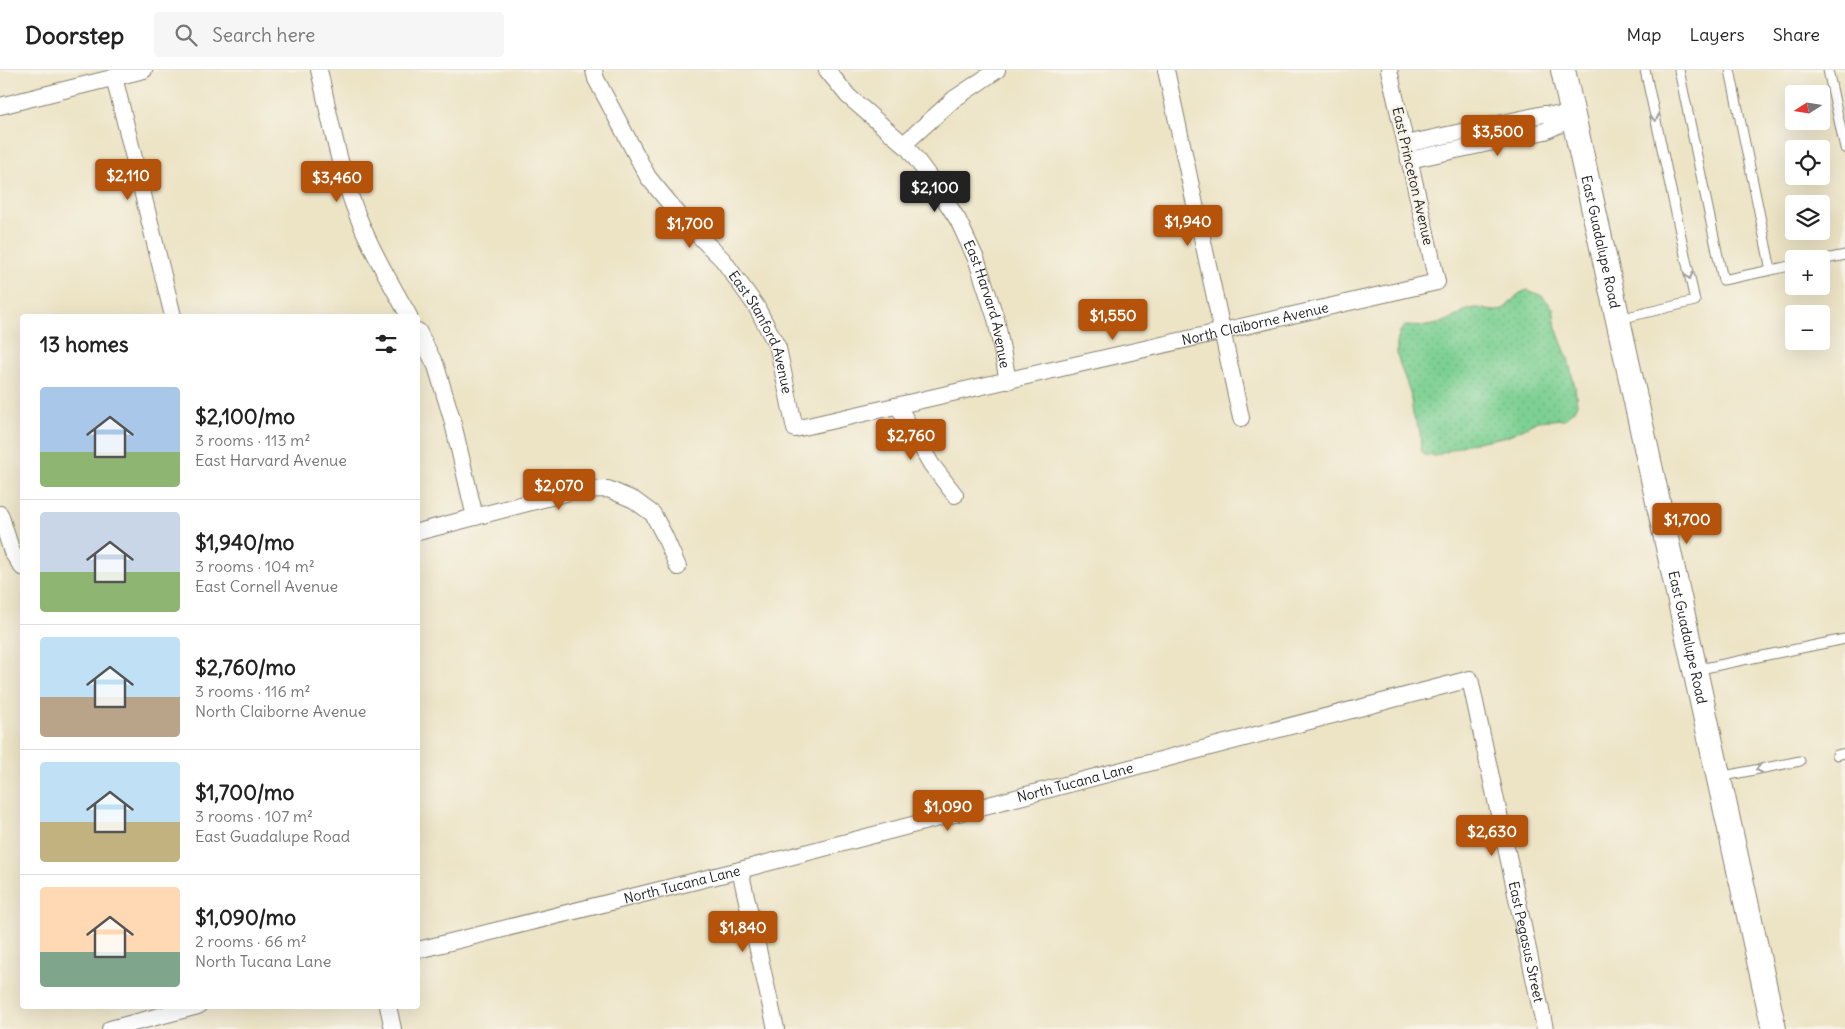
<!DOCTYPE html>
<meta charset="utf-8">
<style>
:root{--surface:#fff;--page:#f6f6f6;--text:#222;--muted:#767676;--line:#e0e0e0;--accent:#b45309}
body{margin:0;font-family:Delius,sans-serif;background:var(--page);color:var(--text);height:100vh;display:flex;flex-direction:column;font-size:19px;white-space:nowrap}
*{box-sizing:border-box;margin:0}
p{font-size:16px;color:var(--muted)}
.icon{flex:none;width:28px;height:28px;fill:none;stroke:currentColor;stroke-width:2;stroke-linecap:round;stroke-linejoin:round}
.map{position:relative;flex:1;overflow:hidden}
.details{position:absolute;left:20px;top:244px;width:400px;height:695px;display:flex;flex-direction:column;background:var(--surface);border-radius:5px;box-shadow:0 5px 20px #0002}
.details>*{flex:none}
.needle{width:32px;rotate:258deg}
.fabs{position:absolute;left:1785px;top:15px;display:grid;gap:10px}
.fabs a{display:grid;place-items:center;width:45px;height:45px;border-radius:5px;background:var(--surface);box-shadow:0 5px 20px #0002;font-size:25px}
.price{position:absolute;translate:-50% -42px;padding:0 11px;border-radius:5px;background:var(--accent);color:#fff;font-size:16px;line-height:32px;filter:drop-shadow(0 1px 2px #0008)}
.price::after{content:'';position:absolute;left:50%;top:30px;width:15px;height:11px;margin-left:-8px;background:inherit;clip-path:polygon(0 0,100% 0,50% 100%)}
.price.active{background:#222;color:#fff}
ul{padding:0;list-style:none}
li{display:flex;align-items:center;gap:15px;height:125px;padding:0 20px}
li+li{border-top:1px solid var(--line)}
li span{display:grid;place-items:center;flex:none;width:140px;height:100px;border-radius:5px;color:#555}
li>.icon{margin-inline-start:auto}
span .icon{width:60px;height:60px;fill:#fffc;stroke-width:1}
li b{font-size:21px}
h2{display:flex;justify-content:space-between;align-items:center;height:60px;padding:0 20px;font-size:21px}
header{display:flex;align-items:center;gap:30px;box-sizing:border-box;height:70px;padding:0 25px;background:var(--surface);border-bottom:1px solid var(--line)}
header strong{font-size:24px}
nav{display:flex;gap:28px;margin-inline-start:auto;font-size:18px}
.search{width:350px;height:45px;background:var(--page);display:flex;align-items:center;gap:12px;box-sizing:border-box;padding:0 18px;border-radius:5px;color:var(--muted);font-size:19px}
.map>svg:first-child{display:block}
.park{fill:url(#park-dots);stroke:#4c7658}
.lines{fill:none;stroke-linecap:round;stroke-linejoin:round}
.lane-casing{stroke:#848071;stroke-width:11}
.street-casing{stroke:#848071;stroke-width:18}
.secondary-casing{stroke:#848071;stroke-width:26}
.lane{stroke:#fff;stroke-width:9}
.street{stroke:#fff;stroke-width:16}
.secondary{stroke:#fff;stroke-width:24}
.oneway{stroke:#999}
.labels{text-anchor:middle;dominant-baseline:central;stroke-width:5;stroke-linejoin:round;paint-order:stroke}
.street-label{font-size:14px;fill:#1c1c1c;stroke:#f7f3e8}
</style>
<header>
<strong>Doorstep</strong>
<div class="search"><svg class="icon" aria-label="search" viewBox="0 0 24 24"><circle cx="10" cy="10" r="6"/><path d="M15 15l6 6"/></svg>Search here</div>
<nav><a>Map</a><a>Layers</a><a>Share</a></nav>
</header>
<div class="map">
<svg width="1845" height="959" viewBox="0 0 1845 959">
<defs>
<pattern id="park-dots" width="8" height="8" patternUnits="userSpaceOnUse" patternTransform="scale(1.25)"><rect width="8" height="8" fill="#7dd093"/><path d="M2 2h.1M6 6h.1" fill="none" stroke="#6bb27e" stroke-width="1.8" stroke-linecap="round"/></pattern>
</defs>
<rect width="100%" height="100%" fill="#f7f3e8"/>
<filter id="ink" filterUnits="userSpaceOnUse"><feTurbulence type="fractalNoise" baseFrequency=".02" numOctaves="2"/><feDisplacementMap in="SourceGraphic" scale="10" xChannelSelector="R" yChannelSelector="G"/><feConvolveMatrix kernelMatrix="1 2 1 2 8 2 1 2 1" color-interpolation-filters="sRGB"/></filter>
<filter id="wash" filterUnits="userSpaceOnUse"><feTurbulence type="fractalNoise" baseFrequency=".0096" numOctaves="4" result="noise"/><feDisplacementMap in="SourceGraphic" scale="20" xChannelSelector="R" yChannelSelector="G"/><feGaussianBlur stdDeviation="1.12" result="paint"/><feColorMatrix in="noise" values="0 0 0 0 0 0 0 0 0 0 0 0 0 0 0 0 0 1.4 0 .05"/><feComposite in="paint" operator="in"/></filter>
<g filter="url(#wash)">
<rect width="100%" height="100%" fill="#ede4c6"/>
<!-- park -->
<path class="park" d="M1528 220 1542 226 1553 238 1556 258 1568 289 1575 317 1577 334 1574 340 1564 349 1538 351 1508 366 1467 374 1435 386 1425 385 1421 380 1420 361 1413 345 1410 322 1400 295 1397 283V273L1400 262 1405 256C1420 257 1434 257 1448 250 1458 246 1465 238 1476 238 1485 238 1496 244 1503 239 1513 232 1515 223 1528 220Z"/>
</g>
<g filter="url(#ink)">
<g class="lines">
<!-- lane casing -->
<g class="lane-casing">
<g id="lane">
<polyline points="1679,0 1723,210 1771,200"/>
<polyline points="1730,0 1771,200 1794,195"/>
<polyline points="1828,0 1845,78"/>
<polyline points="1821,190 1845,185"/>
<polyline points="1619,249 1695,231 1645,0"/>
<polyline points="1695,600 1845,569"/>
<polyline points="1837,685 1845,683"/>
<polyline points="1719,707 1800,691"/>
</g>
</g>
<!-- street casing -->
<g class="street-casing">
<g id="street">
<path d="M319 0C328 38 335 78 347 115 360 161 386 205 409 246"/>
<path id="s1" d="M594 0 596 9 648 107 684 151 723 190 756 236 778 278 795 359 1437 212 1389 0"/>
<path id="s2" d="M827 0 848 26 908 78 936 116 958 150 977 191 996 249 1008 311"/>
<polyline points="1166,0 1241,348"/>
<polyline points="114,7 173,246"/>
<polyline points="0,36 144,0"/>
<polyline points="904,74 954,29 997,0"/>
<polyline points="1406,74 1544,44 1573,48"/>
<polyline points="1409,90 1545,61 1573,48"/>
<polyline points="418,261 436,296 452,349 475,447"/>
<polyline points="898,336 931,394 955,425"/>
<polyline points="0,444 12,482 22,497"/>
<polyline points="418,462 577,420 608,419 634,430 653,444 664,465 678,497"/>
<polyline points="740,800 776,959"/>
<path id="s3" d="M418 880 740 800 1470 609 1545 959"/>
<polyline points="388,936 393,959"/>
<polyline points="110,959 198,936"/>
</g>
</g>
<!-- secondary casing -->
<g class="secondary-casing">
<g id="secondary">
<path id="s4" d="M1563 0 1774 959"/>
</g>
</g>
<!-- lane -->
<use href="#lane" class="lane"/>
<!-- street -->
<use href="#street" class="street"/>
<!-- secondary -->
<use href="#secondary" class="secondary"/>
</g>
<!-- one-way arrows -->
<defs><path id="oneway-chevron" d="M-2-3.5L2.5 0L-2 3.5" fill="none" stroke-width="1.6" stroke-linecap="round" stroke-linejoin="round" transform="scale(1.25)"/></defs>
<g class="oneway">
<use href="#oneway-chevron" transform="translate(1655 48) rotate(78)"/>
<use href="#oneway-chevron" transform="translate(1689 206) rotate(78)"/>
<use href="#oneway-chevron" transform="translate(1759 699) rotate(169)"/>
</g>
</g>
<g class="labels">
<!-- street labels -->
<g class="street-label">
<text transform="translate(1413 106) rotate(77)">East Princeton Avenue</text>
<text stroke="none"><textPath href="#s4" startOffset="176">East Guadalupe Road</textPath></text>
<text stroke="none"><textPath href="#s2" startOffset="290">East Harvard Avenue</textPath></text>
<text stroke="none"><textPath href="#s1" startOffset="891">North Claiborne Avenue</textPath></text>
<text stroke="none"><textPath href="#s1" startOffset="315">East Stanford Avenue</textPath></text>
<text stroke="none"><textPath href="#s4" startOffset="581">East Guadalupe Road</textPath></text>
<text stroke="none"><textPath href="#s3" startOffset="678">North Tucana Lane</textPath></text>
<text stroke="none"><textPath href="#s3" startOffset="272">North Tucana Lane</textPath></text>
<text stroke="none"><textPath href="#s3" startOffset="1355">East Pegasus Street</textPath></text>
</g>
</g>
</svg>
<div class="fabs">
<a><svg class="needle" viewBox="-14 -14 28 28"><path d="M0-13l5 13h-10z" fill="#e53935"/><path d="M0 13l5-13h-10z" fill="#767676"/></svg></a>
<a><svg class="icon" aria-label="locate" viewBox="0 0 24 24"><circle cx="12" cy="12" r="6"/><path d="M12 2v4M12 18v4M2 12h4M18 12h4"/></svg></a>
<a><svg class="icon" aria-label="layers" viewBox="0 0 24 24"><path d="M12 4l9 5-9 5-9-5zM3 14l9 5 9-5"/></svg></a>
<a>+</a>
<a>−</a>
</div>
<b class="price" style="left:1498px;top:87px">$3,500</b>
<b class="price" style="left:128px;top:131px">$2,110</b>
<b class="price" style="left:337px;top:133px">$3,460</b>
<b class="price active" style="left:935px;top:143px">$2,100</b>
<b class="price" style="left:1188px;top:177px">$1,940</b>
<b class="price" style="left:690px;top:179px">$1,700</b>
<b class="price" style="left:1113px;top:271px">$1,550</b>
<b class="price" style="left:911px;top:391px">$2,760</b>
<b class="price" style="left:559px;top:441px">$2,070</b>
<b class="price" style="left:1687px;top:475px">$1,700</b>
<b class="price" style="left:948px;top:762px">$1,090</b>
<b class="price" style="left:1492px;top:787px">$2,630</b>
<b class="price" style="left:743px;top:883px">$1,840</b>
<section class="details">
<h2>13 homes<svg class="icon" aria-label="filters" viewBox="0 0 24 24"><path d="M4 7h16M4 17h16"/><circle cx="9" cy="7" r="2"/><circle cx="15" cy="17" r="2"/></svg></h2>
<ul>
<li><span style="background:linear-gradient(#a9c7e8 65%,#8fb573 0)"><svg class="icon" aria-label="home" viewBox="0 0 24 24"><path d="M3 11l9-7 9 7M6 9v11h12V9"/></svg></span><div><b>$2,100/mo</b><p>3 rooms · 113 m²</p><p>East Harvard Avenue</p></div></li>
<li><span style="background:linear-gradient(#c9d6e8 60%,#8fb573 0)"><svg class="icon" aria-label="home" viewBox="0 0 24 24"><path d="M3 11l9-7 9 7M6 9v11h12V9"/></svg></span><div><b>$1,940/mo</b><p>3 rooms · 104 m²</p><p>East Cornell Avenue</p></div></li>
<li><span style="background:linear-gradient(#bfe0f5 60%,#b9a48a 0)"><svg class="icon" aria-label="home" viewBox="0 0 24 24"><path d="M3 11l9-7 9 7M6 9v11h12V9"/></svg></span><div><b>$2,760/mo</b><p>3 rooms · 116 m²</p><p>North Claiborne Avenue</p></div></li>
<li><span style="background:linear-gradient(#bfe0f5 60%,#c2b280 0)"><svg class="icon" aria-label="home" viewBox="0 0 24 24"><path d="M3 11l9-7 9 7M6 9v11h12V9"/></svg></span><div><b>$1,700/mo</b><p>3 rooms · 107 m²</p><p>East Guadalupe Road</p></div></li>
<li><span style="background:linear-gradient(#ffd9b3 65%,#7fa58c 0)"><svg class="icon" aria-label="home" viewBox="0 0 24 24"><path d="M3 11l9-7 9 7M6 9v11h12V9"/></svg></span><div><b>$1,090/mo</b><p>2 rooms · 66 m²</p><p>North Tucana Lane</p></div></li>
</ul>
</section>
</div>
